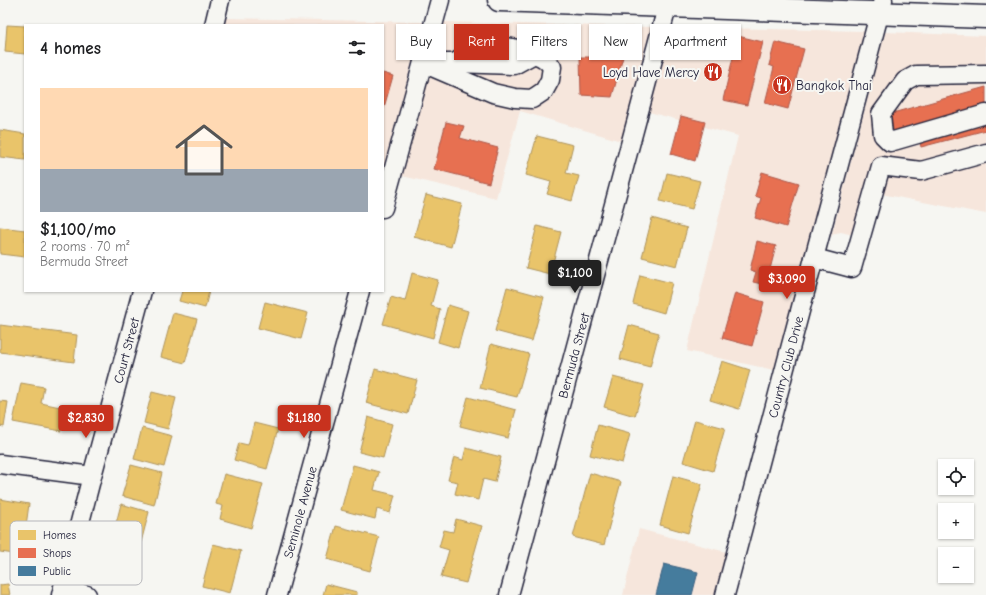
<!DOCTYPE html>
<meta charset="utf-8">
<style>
:root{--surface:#fff;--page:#f2f2f2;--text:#202124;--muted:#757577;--accent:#c8321e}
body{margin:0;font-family:"Comic Neue",sans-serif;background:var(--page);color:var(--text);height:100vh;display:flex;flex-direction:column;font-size:15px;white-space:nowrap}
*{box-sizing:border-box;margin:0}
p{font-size:13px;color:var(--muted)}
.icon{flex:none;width:22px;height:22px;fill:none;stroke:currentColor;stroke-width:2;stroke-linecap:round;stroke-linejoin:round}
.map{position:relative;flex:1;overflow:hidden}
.panel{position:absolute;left:24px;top:24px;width:360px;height:268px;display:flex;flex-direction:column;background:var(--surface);border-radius:0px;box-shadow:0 1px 3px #0004}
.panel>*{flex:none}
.top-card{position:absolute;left:396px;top:24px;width:380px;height:36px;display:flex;gap:8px}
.buttons{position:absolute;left:938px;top:459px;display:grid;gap:8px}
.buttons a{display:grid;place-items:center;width:36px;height:36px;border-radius:0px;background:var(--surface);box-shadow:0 1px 3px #0004;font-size:20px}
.price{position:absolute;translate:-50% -34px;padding:0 9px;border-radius:4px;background:var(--accent);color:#fff;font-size:13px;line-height:26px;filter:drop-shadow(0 1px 2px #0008)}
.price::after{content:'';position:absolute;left:50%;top:24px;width:12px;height:9px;margin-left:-6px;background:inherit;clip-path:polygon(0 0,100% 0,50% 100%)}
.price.active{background:#222;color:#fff}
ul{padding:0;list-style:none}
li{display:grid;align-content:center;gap:8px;height:212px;padding:0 16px}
li span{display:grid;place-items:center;height:124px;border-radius:0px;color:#555}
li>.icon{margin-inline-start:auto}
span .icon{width:72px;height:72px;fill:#fffc;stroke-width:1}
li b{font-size:17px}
h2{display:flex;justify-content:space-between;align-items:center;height:48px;padding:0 16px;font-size:17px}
.chip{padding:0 14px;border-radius:0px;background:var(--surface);box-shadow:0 1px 3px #0004;font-size:14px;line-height:36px}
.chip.active{background:var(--accent);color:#fff}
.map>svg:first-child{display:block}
.built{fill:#f6e6dc}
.homes{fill:#e9c46a;stroke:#ad935c}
.shops{fill:#e76f51;stroke:#ac584a}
.public{fill:#457b9d;stroke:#3a6080}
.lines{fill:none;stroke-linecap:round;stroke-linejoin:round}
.minor-casing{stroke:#22223b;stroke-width:21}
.major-casing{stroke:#22223b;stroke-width:25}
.minor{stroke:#f6f6f2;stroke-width:18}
.major{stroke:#f6f6f2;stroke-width:22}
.labels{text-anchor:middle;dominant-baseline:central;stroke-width:4;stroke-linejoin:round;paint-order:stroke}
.poi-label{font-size:13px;fill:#22223b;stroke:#f6f6f2;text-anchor:end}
.street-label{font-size:13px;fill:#22223b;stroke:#f6f6f2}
.key{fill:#f6f6f2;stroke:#b6b6bb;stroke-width:1}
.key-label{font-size:11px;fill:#22223b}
</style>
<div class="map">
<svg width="986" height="595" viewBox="0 0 986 595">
<rect width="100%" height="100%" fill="#f6f6f2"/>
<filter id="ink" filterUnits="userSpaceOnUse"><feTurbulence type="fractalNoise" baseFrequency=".025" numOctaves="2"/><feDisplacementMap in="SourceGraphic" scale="8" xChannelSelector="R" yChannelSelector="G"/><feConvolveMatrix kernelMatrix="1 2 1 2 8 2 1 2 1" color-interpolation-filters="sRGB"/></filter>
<g filter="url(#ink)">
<!-- built -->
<g class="built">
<polygon points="226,18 423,22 383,171 383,25 224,25"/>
<polygon points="444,22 652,27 621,141 520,111 496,198 402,176"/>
<polygon points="672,27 864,31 774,370 687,351 738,136 649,112"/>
<polygon points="885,32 986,36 986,214 881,194 869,239 841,232 836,233 834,234 831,237"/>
<polygon points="639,529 726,552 715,595 623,595"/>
</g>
<!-- homes -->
<g class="homes">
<polygon points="7,25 25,26 25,54 5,52"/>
<polygon points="0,130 25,134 25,160 0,157"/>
<polygon points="537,136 573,145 566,173 579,176 572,201 547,194 551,182 526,175"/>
<polygon points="667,173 700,181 692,209 660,201"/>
<polygon points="426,195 462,204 451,247 414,237"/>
<polygon points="652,218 687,228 677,266 642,257"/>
<polygon points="537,226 561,232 550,274 526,268"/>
<polygon points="0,227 25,230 25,257 0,254"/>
<polygon points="412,273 438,280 431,306 440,309 433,338 383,324 391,297 405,301"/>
<polygon points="640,275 672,283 664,313 633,304"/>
<polygon points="507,287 544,297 532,341 495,331"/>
<polygon points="182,291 209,291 205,308 179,301"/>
<polygon points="265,302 308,313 301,339 258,328"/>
<polygon points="448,305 468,311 458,348 438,342"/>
<polygon points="173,313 197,319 185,363 161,357"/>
<polygon points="0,325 77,335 74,362 0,352"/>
<polygon points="629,325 659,333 650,367 620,359"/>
<polygon points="491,344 529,354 517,397 480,388"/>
<polygon points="722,361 750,370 739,409 710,400"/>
<polygon points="375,369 417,380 408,414 366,403"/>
<polygon points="613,377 644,385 635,416 604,407"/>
<polygon points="21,383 44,387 41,403 65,408 61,431 13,422"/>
<polygon points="152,392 176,398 168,429 144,423"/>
<polygon points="468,397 516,410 508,438 460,426"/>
<polygon points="0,401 8,402 4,427 0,426"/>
<polygon points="368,417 392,424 383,458 359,452"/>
<polygon points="695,420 725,428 713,471 683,462"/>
<polygon points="254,423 278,429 267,469 234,460 239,443 248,445"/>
<polygon points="598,425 630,434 622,463 590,455"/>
<polygon points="142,428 172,436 164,467 134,459"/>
<polygon points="466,448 501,457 495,482 483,479 478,500 455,494 458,482 448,480 454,457 463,460"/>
<polygon points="131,465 162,473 154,505 122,496"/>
<polygon points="353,465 379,472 374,490 395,495 390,513 377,509 375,519 341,510"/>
<polygon points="590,473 621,482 604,545 573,537"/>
<polygon points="224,474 263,484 251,528 220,519 223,506 216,504"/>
<polygon points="673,476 702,484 688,533 660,525"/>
<polygon points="0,499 29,504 22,555 0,552"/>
<polygon points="121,504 149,512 140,546 112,539"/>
<polygon points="456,519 482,526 466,583 441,577 449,550 439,547 444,530 453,532"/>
<polygon points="336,526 379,537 370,571 327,559"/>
<polygon points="213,544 241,551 230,593 202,586"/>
<polygon points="8,584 10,595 0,595 0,585"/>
<polygon points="326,584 357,592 357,595 323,595"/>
</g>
<!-- shops -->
<g class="shops">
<polygon points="738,36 763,42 747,105 723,100"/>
<polygon points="775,42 804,49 788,109 765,103 774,67 769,65"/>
<polygon points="580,57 623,57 612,97 581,95"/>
<polygon points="383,73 393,76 383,111"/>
<polygon points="986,87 986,130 921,147 917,130 895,136 889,114"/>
<polygon points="681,116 705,122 695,161 671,154"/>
<polygon points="446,122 464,126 460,138 498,148 489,183 434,169"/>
<polygon points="762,172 799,183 786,227 755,218 761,198 755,196"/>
<polygon points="757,241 776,246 766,285 753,282 756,272 750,270"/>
<polygon points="735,293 764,302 752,346 722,338"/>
</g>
<!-- public -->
<polygon class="public" points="664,564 698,572 692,595 656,595"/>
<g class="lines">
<!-- minor casing -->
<g class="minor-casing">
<g id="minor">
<polyline points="214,25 220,0"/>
<path d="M488 45C504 46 533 50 546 60 548 62 550 64 552 67L550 80 544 91 532 99 515 98 493 93 423 63H455L476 48Z"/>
<polyline points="454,63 514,65 534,54"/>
<polyline points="986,74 916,75 905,81 881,114 883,135 890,142 986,114"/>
<polyline points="383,208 440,0"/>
<polyline points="814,258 852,268 881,166 921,171 986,153"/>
<polyline points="0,464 92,476"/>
<polyline points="63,588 87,595"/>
<path id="s1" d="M61 595 92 476 142 291"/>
<path id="s2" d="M277 595 360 291"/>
<path id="s3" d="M509 595 669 0"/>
<path id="s4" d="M725 595 814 258 883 0"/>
</g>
</g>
<!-- major casing -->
<g class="major-casing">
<polyline id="major" points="499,0 986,17"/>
</g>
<!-- minor -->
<use href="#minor" class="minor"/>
<!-- major -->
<use href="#major" class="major"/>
</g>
</g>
<!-- icons -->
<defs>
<g id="restaurant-disc" transform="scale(1)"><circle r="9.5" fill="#c8321e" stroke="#f6f6f2"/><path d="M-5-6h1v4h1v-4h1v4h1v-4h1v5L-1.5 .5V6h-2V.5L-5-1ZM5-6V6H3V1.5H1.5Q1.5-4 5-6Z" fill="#fff"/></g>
</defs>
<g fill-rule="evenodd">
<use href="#restaurant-disc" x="713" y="72"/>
<use href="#restaurant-disc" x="782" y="85"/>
</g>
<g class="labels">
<!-- poi labels -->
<g class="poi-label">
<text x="699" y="72">Loyd Have Mercy</text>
<text x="796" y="85" text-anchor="start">Bangkok Thai</text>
</g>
<!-- street labels -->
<g class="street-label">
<text stroke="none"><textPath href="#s1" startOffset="253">Court Street</textPath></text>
<text stroke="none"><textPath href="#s3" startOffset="248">Bermuda Street</textPath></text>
<text stroke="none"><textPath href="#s4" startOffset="236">Country Club Drive</textPath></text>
<text stroke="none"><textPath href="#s2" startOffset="86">Seminole Avenue</textPath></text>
</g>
</g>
<!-- legend -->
<rect x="10" y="521" width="132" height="64" rx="6" class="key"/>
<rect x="18" y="530" width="18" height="10" fill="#e9c46a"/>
<rect x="18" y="548" width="18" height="10" fill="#e76f51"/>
<rect x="18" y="566" width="18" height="10" fill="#457b9d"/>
<g class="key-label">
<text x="43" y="539">Homes</text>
<text x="43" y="557">Shops</text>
<text x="43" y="575">Public</text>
</g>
</svg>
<div class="buttons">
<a><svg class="icon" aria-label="locate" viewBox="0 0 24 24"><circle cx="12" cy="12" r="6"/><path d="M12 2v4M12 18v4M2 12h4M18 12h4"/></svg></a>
<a>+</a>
<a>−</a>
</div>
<b class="price active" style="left:575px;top:294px">$1,100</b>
<b class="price" style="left:787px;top:300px">$3,090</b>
<b class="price" style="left:86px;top:439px">$2,830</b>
<b class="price" style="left:304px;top:439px">$1,180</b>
<div class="top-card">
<a class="chip">Buy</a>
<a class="chip active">Rent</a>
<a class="chip">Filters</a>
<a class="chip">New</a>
<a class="chip">Apartment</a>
</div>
<section class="panel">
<h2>4 homes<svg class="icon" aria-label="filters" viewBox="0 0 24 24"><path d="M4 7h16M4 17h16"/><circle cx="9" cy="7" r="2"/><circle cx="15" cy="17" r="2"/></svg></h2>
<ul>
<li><span style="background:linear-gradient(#ffd9b3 65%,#9aa5b1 0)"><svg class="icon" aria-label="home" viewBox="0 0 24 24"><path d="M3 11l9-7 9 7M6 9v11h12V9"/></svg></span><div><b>$1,100/mo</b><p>2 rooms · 70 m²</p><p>Bermuda Street</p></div></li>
</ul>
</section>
</div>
